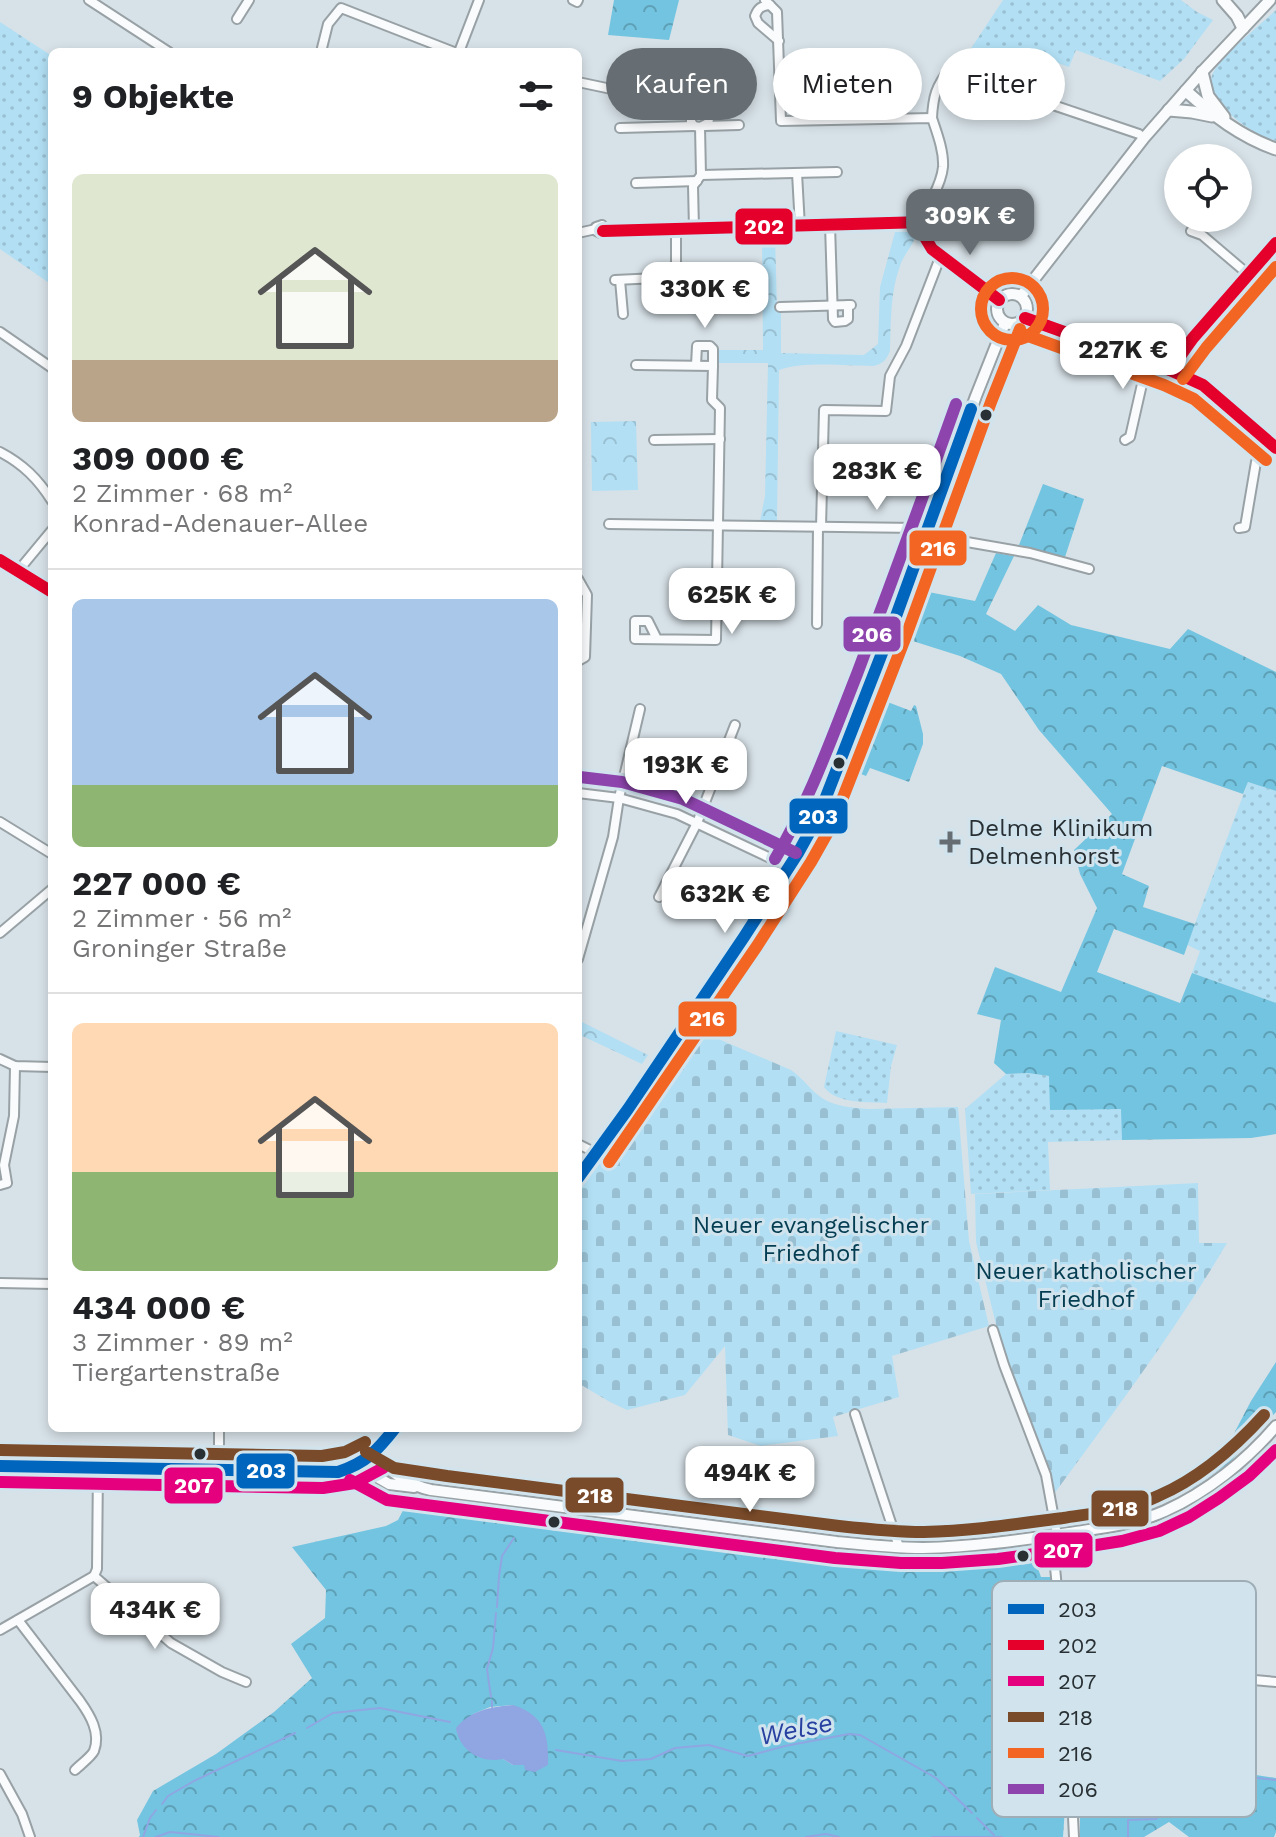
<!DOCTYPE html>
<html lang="de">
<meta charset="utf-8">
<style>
:root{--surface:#fff;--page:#f2f2f2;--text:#202124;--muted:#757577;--line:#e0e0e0;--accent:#666e73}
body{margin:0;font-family:"Work Sans",sans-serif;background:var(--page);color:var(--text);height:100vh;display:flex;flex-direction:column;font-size:30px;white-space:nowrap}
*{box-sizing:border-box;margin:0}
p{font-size:26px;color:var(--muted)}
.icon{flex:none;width:44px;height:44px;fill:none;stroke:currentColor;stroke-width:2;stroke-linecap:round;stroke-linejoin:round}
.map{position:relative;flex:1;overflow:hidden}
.panel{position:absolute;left:48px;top:48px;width:534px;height:1384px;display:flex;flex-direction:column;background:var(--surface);border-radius:12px;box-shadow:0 4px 12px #0003}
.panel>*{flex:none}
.guide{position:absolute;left:606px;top:48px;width:550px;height:72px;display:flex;gap:16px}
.buttons{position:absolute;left:1164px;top:144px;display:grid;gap:16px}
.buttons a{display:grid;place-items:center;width:88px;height:88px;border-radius:50%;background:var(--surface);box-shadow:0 4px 12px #0003;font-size:40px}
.price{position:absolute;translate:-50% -68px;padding:0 18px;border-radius:16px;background:#fff;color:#222;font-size:26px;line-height:52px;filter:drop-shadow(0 2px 4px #0008)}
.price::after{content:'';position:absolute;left:50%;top:48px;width:24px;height:18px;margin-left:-12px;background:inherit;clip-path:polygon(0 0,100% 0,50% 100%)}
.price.current{background:var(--accent);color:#fff}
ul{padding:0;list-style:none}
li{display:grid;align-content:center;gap:16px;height:424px;padding:0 24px}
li+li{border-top:2px solid var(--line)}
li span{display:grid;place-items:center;height:248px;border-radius:12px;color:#555}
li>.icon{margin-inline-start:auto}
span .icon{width:144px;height:144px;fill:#fffc;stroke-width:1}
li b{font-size:34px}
h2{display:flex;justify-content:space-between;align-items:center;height:96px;padding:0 24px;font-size:34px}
.pill{padding:0 28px;border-radius:36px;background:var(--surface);box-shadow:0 4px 12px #0003;font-size:28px;line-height:72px}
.pill.current{background:var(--accent);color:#fff}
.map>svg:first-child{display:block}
.grass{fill:url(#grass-dots)}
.forest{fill:url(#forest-crowns);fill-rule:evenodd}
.cemetery{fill:url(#cemetery-stones)}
.park{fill:url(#park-crowns)}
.water{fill:#8fa6e2}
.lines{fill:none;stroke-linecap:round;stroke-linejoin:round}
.stream{stroke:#8fa6e2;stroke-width:2}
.minor-casing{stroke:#98a1a5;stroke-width:12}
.major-casing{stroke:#98a1a5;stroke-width:14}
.highway-casing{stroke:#98a1a5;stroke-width:15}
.minor{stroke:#f9fbfc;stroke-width:8}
.major{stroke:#f9fbfc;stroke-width:10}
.highway{stroke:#f9fbfc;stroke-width:11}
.bus-1-casing{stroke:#d1e4ee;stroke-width:18}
.bus-2-casing{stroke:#d1e4ee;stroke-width:18}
.bus-3-casing{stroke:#d1e4ee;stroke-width:18}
.bus-4-casing{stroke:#d1e4ee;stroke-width:18}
.bus-5-casing{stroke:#d1e4ee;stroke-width:18}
.bus-6-casing{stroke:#d1e4ee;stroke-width:18}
.bus-1{stroke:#0065bd;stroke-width:12}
.bus-2{stroke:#e4002b;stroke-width:12}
.bus-3{stroke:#e5007d;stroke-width:12}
.bus-4{stroke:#7a4b2a;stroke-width:12}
.bus-5{stroke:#f26522;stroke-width:12}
.bus-6{stroke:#8e44ad;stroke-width:12}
.bus-dot{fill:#293034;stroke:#d1e4ee;stroke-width:3}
.poi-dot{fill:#666e73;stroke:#d1e4ee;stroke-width:3}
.labels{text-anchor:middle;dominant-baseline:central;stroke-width:6;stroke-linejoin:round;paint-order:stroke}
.poi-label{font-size:24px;fill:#293034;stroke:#d1e4ee;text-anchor:start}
.park-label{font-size:24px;fill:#043d51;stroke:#d1e4ee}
.water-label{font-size:26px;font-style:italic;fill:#2840a0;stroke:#d1e4ee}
.key{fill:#d1e4ee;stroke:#9faeb6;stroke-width:2}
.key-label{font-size:22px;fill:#293034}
.line-badge{stroke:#d1e4ee;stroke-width:3}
.badge-label{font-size:22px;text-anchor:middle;font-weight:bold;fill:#fff}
</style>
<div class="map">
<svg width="1276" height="1837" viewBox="0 0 1276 1837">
<defs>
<pattern id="grass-dots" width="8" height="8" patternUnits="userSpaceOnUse" patternTransform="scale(2)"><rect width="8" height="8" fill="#b2dff4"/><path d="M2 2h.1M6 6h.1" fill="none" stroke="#99c0d2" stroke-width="1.8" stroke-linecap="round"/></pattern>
<pattern id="forest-crowns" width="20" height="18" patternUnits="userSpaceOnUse" patternTransform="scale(2)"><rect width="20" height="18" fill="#73c4e0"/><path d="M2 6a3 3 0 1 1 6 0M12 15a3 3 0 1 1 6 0" fill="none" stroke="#5ea0b6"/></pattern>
<pattern id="cemetery-stones" width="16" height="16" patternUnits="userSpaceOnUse" patternTransform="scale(2)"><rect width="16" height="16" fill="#b2dff4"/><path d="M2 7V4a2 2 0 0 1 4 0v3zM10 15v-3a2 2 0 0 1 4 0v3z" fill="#99c0d2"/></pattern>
<pattern id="park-crowns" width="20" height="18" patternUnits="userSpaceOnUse" patternTransform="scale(2)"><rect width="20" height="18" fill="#b2dff4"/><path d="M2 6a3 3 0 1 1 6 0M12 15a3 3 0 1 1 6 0" fill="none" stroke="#99c0d2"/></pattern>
</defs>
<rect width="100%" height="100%" fill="#d7e2e8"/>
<!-- grass -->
<g class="grass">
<polygon points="1003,0 1181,0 1197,12 1213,20 1184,59 1160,81 1076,50 1069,67 1027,52 1021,69 968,53"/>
<path d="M1276 10V141C1268 138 1260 136 1253 131 1236 122 1203 94 1213 73 1221 56 1261 24 1276 10Z"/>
<polygon points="0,22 52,56 52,285 0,249"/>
<polygon points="1248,782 1276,791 1276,1003 1192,973 1200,951 1187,945"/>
<path d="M836 1031 897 1045 891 1066 887 1103C868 1102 836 1104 824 1087Z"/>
<polygon points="1028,1073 1050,1076 1051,1109 1122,1109 1122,1140 1048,1142 1050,1190 971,1194 965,1109 1006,1074"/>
</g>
<!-- forest -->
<g class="forest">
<polygon points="614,0 679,0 669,40 608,35"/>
<polygon points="1043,484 1084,499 1065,557 1019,545"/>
<polygon points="996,553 1014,556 986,614 1015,631 1038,605 1071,625 1170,649 1188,629 1276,672 1276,791 1248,782 1243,794 1162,766 1122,874 1149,886 1143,907 1195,924 1184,955 1114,929 1097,972 1180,1003 1192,973 1276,1003 1276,1134 1251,1138 1122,1140 1121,1109 1050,1110 1049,1076 1028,1073 1006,1074 994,1063 1001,1020 977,1014 995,967 1061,992 1097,908 1080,874 1074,850 1112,814 1039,730 1001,674 960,656 900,637 918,590 975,601"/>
<polygon points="881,687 888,690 885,701 911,711 914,705 916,706 923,734 923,744 909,782 870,768 866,776 856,772 861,756 856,754"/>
<polygon points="1276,1362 1276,1412 1229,1463 1193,1488 1187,1489 1209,1472 1229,1443 1251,1401"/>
<path d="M411 1495 868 1556 927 1557 1030 1546 1041 1577H1052L1066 1793 1063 1837H139L140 1835 137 1820 153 1791 216 1754 274 1712 312 1678 291 1644 325 1618 326 1590 292 1547 386 1526 398 1520ZM513 1705 535 1772 525 1765H513L503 1759 473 1714 490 1707Z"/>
<polygon points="1205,1767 1276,1778 1276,1832 1274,1837 1189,1837 1169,1822 1144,1837 1080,1837 1080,1793"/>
</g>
<!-- cemetery -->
<g class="cemetery">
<path d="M693 1028 791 1070C803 1078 810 1090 822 1098 834 1106 853 1108 868 1109L958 1107 969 1241 989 1326 892 1356 899 1397 833 1417 838 1436 761 1446 728 1435 725 1346 685 1395 627 1410 610 1402 578 1383V1193L653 1090Z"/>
<path d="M1198 1183 1199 1243H1227C1175 1331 1114 1412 1054 1494L1007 1370 976 1242 975 1194Z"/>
</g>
<!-- park -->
<g class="park">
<path d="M895 232H908L915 238C911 248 903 256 900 266 890 293 891 322 890 350 888 359 882 364 874 366 845 366 805 361 779 370L777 521H760L765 496 768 363H717L718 350H763L762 237 775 236 777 307 781 312V353L864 355 878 344 880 287Z"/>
<polygon points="636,421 638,490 592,491 591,422"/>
<polygon points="578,1020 648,1055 642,1064 578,1034"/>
</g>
<!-- water -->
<path class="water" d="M513 1705C544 1715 549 1734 548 1765L535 1772 525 1770 524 1765H513L503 1759C481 1764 459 1750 456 1728 471 1710 491 1707 513 1705Z"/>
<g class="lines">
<!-- stream -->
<g class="stream">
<polyline points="497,1607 499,1576 502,1556 514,1538"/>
<polyline points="491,1697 487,1669 493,1648 496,1613"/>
<polyline points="492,1701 492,1707"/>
<polyline points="307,1728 333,1713 380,1708 450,1722"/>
<polyline points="556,1750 622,1761 651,1759 675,1748 709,1745 748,1756 785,1746 849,1734 860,1735 936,1778 972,1813"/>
<polyline points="162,1804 168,1796 194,1781 295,1733"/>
<polyline points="977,1818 994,1835"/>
<polyline points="143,1837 150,1818 156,1810"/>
<polyline points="156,1837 170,1832 219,1837"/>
<polyline points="806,1837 826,1834 839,1837"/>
<polyline points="932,1837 1002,1837"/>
<polyline points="1128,1837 1128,1820 1156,1819 1199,1772 1276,1780"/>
</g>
<!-- minor casing -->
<g class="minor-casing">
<g id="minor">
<polyline points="89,0 169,52"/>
<polyline points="573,0 577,2 578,0"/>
<path d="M765 0 777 12 781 121 932 118C937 133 944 151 943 167 940 199 910 214 932 249L999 300"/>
<path d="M770 5C761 6 758 8 755 16L758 23 779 41"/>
<polyline points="237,19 249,0"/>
<polyline points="321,52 328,24 341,8 454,52"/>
<polyline points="459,52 479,0"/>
<polyline points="707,59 709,119 708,123 700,127 694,126 691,122 691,112 696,109 705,110 708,114"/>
<polyline points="578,82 616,90"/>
<path d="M932 118C933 97 936 86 949 70L1139 134 1144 138"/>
<polyline points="704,126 739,125"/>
<polyline points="620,128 694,126"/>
<polyline points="797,173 800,227"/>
<polyline points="701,175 837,172"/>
<polyline points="636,183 697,181"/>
<polyline points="830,225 833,319 835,322 845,321 848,319 848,305"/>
<polyline points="676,229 676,277"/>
<polyline points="694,229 693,186 701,175 700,127"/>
<polyline points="603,231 602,225 596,227 596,231 600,233 603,231 925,222"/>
<polyline points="1191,231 1202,235 1249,275"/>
<polyline points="578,233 596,229"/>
<polyline points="688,277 689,296"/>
<polyline points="615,280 741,274"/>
<polyline points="620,280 623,314"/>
<polyline points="780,307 851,305"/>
<polyline points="1025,318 1170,370 1203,385 1276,448"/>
<polyline points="0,332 52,368"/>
<polyline points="636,365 713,366 712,400 720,408 716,640 635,639 635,621 648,621 657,639"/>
<polyline points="696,365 697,346 710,346 713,349 713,366"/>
<polyline points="1170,370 1193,338 1276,243"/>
<polyline points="654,440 720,439"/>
<polyline points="1125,440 1130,437 1147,362"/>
<path d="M0 452C23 464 38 479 52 501"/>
<polyline points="609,524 918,528 938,537 1030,553 1089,569"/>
<polyline points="821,527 824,410 886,411 890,376 906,346 941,255"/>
<polyline points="1239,528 1245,527 1256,462 1259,456 1270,443"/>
<polyline points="0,560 52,592"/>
<polyline points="18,571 52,530"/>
<polyline points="578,579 587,595 585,657 578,661"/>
<polyline points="817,624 818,527"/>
<polyline points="578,793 619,798 677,814 789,867"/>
<polyline points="0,822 52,854"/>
<polyline points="659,897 697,823 735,725"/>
<polyline points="0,933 52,889"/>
<polyline points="578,959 613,837 619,798 640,709"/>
<polyline points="0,1059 15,1066 52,1067"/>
<polyline points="578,1144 596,1153"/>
<polyline points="0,1185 7,1183 4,1165 14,1116 15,1066"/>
<polyline points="0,1283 52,1284"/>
<polyline points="993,1330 1004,1365 1046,1475 1057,1535 1053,1545 1067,1698 1074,1837"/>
<polyline points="855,1414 899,1547"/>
<polyline points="219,1469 219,1428"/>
<polyline points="94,1576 171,1643 222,1672 246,1682"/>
<path d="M18 1620 80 1701C90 1715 101 1733 94 1751 91 1757 81 1764 75 1770"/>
<polyline points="0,1630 94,1576 97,1569 98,1467"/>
<polyline points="1064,1664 1078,1664 1276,1682"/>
<polyline points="0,1774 22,1814 30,1837"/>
</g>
</g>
<!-- major casing -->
<g class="major-casing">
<g id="major">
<circle cx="1012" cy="309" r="15"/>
<polyline points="1021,296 1144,138 1202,72 1270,0"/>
<polyline points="578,1178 628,1109 744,937 798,853 819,815 891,630 976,396 1005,323"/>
<path d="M375 1454C390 1472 408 1485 431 1490L837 1542C866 1545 894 1548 923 1548 972 1547 1021 1540 1069 1533 1101 1528 1136 1524 1165 1511 1207 1492 1246 1461 1276 1426"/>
<path d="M0 1466 338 1472C370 1463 376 1453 395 1428"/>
<polyline points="358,1466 389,1484 414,1487"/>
</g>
</g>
<!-- highway casing -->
<g class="highway-casing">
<g id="highway">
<polyline points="1223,0 1237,16 1243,28"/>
<polyline points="1202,72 1208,96 1224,117"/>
<path d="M1186 91C1213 115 1241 137 1276 149"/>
<polyline points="1169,110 1192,112 1212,116"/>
</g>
</g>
<!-- minor -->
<use href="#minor" class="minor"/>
<!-- major -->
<use href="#major" class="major"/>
<!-- highway -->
<use href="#highway" class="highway"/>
<!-- bus-1 casing -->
<g class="bus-1-casing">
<g id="bus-1">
<polyline points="578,1178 628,1109 744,937 798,853 819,815 891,630 971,409"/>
<path d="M0 1466 338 1472C366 1463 377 1451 395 1428"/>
</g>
</g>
<!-- bus-2 casing -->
<g class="bus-2-casing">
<g id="bus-2">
<polyline points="925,222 926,239 932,249 999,300"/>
<polyline points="603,231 925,222"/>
<polyline points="1025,318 1170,370 1203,385 1276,448"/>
<polyline points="1170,370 1193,338 1276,243"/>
<polyline points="0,560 52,592"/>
</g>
</g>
<!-- bus-3 casing -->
<g class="bus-3-casing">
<g id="bus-3">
<polyline points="350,1480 387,1500 835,1558 901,1563 942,1563 998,1559 1071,1549 1122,1541 1159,1531 1189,1517 1219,1498 1249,1476 1276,1450"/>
<polyline points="0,1482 323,1488 355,1483 383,1468"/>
</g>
</g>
<!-- bus-4 casing -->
<g class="bus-4-casing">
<g id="bus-4">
<polyline points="0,1450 322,1456 345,1452 365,1442"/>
<path d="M366 1452 394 1468 447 1476 839 1526C867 1529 896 1532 924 1532 971 1531 1017 1524 1063 1518 1095 1513 1129 1510 1158 1496 1200 1478 1234 1448 1264 1415"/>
</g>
</g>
<!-- bus-5 casing -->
<g class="bus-5-casing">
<g id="bus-5">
<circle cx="1012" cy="309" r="31"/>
<polyline points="1020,333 1164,385 1194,399 1266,460"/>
<polyline points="1183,379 1206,348 1276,267"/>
<polyline points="609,1162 757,946 811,862 833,823 906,636 991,402 1020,329"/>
</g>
</g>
<!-- bus-6 casing -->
<g class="bus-6-casing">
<g id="bus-6">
<polyline points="580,777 622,782 683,799 796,853"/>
<path d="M775 859C810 800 832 737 857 674 891 584 924 494 956 404"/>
</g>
</g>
<!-- bus-1 -->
<use href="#bus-1" class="bus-1"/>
<!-- bus-2 -->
<use href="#bus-2" class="bus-2"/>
<!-- bus-3 -->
<use href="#bus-3" class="bus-3"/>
<!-- bus-4 -->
<use href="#bus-4" class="bus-4"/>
<!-- bus-5 -->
<use href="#bus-5" class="bus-5"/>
<!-- bus-6 -->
<use href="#bus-6" class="bus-6"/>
</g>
<!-- markers -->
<g class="bus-dot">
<circle cx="986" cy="415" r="7"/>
<circle cx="839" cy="763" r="7"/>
<circle cx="200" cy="1454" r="7"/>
<circle cx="554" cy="1522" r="7"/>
<circle cx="1023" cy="1556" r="7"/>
</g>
<path class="poi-dot" d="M946 830h8v8h8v8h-8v8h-8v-8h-8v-8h8z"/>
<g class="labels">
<!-- poi labels -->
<g class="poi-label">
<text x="968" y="828">Delme Klinikum<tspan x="968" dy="28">Delmenhorst</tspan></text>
</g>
<!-- park labels -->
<g class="park-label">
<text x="811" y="1225">Neuer evangelischer<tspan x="811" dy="28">Friedhof</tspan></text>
<text x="1086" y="1271">Neuer katholischer<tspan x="1086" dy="28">Friedhof</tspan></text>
</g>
<!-- water labels -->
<g class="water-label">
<text transform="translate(796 1729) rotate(-11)">Welse</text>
</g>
</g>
<!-- legend -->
<rect x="992" y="1581" width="264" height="236" rx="12" class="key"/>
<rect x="1008" y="1604" width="36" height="10" fill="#0065bd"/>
<rect x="1008" y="1640" width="36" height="10" fill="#e4002b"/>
<rect x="1008" y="1676" width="36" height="10" fill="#e5007d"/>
<rect x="1008" y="1712" width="36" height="10" fill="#7a4b2a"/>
<rect x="1008" y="1748" width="36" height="10" fill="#f26522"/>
<rect x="1008" y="1784" width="36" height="10" fill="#8e44ad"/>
<g class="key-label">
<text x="1058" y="1617">203</text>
<text x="1058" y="1653">202</text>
<text x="1058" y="1689">207</text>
<text x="1058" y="1725">218</text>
<text x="1058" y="1761">216</text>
<text x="1058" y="1797">206</text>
</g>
<g class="line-badge">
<rect x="734" y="207" width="60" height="39" rx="8" fill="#e4002b"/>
<rect x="908" y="529" width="60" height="38" rx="8" fill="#f26522"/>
<rect x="842" y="615" width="60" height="38" rx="8" fill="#8e44ad"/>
<rect x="788" y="797" width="61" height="38" rx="8" fill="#0065bd"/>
<rect x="677" y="1000" width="61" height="38" rx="8" fill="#f26522"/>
<rect x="235" y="1452" width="61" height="38" rx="8" fill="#0065bd"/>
<rect x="163" y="1466" width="61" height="39" rx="8" fill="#e5007d"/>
<rect x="564" y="1476" width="61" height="38" rx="8" fill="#7a4b2a"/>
<rect x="1090" y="1489" width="60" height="39" rx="8" fill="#7a4b2a"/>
<rect x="1033" y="1531" width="61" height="38" rx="8" fill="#e5007d"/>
</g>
<g class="badge-label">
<text x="764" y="234">202</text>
<text x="938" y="556">216</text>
<text x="872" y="642">206</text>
<text x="818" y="824">203</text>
<text x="707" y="1026">216</text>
<text x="266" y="1478">203</text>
<text x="194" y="1493">207</text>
<text x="595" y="1503">218</text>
<text x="1120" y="1516">218</text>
<text x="1063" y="1558">207</text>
</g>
</svg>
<div class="buttons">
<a><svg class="icon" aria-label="locate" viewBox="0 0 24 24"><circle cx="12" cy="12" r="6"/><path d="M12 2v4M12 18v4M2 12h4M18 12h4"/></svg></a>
</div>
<b class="price current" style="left:970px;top:257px">309K €</b>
<b class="price" style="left:705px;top:330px">330K €</b>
<b class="price" style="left:1123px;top:391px">227K €</b>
<b class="price" style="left:877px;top:512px">283K €</b>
<b class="price" style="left:732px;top:636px">625K €</b>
<b class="price" style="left:686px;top:806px">193K €</b>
<b class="price" style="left:725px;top:935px">632K €</b>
<b class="price" style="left:750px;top:1514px">494K €</b>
<b class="price" style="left:155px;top:1651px">434K €</b>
<div class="guide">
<a class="pill current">Kaufen</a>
<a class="pill">Mieten</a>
<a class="pill">Filter</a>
</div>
<section class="panel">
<h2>9 Objekte<svg class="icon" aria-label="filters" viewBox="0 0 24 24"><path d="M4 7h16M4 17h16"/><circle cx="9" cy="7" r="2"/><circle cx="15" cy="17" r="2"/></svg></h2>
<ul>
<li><span style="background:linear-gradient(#dfe7d0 75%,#b9a48a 0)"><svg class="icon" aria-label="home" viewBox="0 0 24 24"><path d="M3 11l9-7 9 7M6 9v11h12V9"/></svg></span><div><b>309 000 €</b><p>2 Zimmer · 68 m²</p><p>Konrad-Adenauer-Allee</p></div></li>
<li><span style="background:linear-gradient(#a9c7e8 75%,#8fb573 0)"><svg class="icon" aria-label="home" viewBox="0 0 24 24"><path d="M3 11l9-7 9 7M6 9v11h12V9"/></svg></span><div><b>227 000 €</b><p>2 Zimmer · 56 m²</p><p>Groninger Straße</p></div></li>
<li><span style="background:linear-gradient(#ffd9b3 60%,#8fb573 0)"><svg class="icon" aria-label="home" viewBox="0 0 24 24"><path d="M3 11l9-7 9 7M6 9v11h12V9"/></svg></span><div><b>434 000 €</b><p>3 Zimmer · 89 m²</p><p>Tiergartenstraße</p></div></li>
</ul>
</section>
</div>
